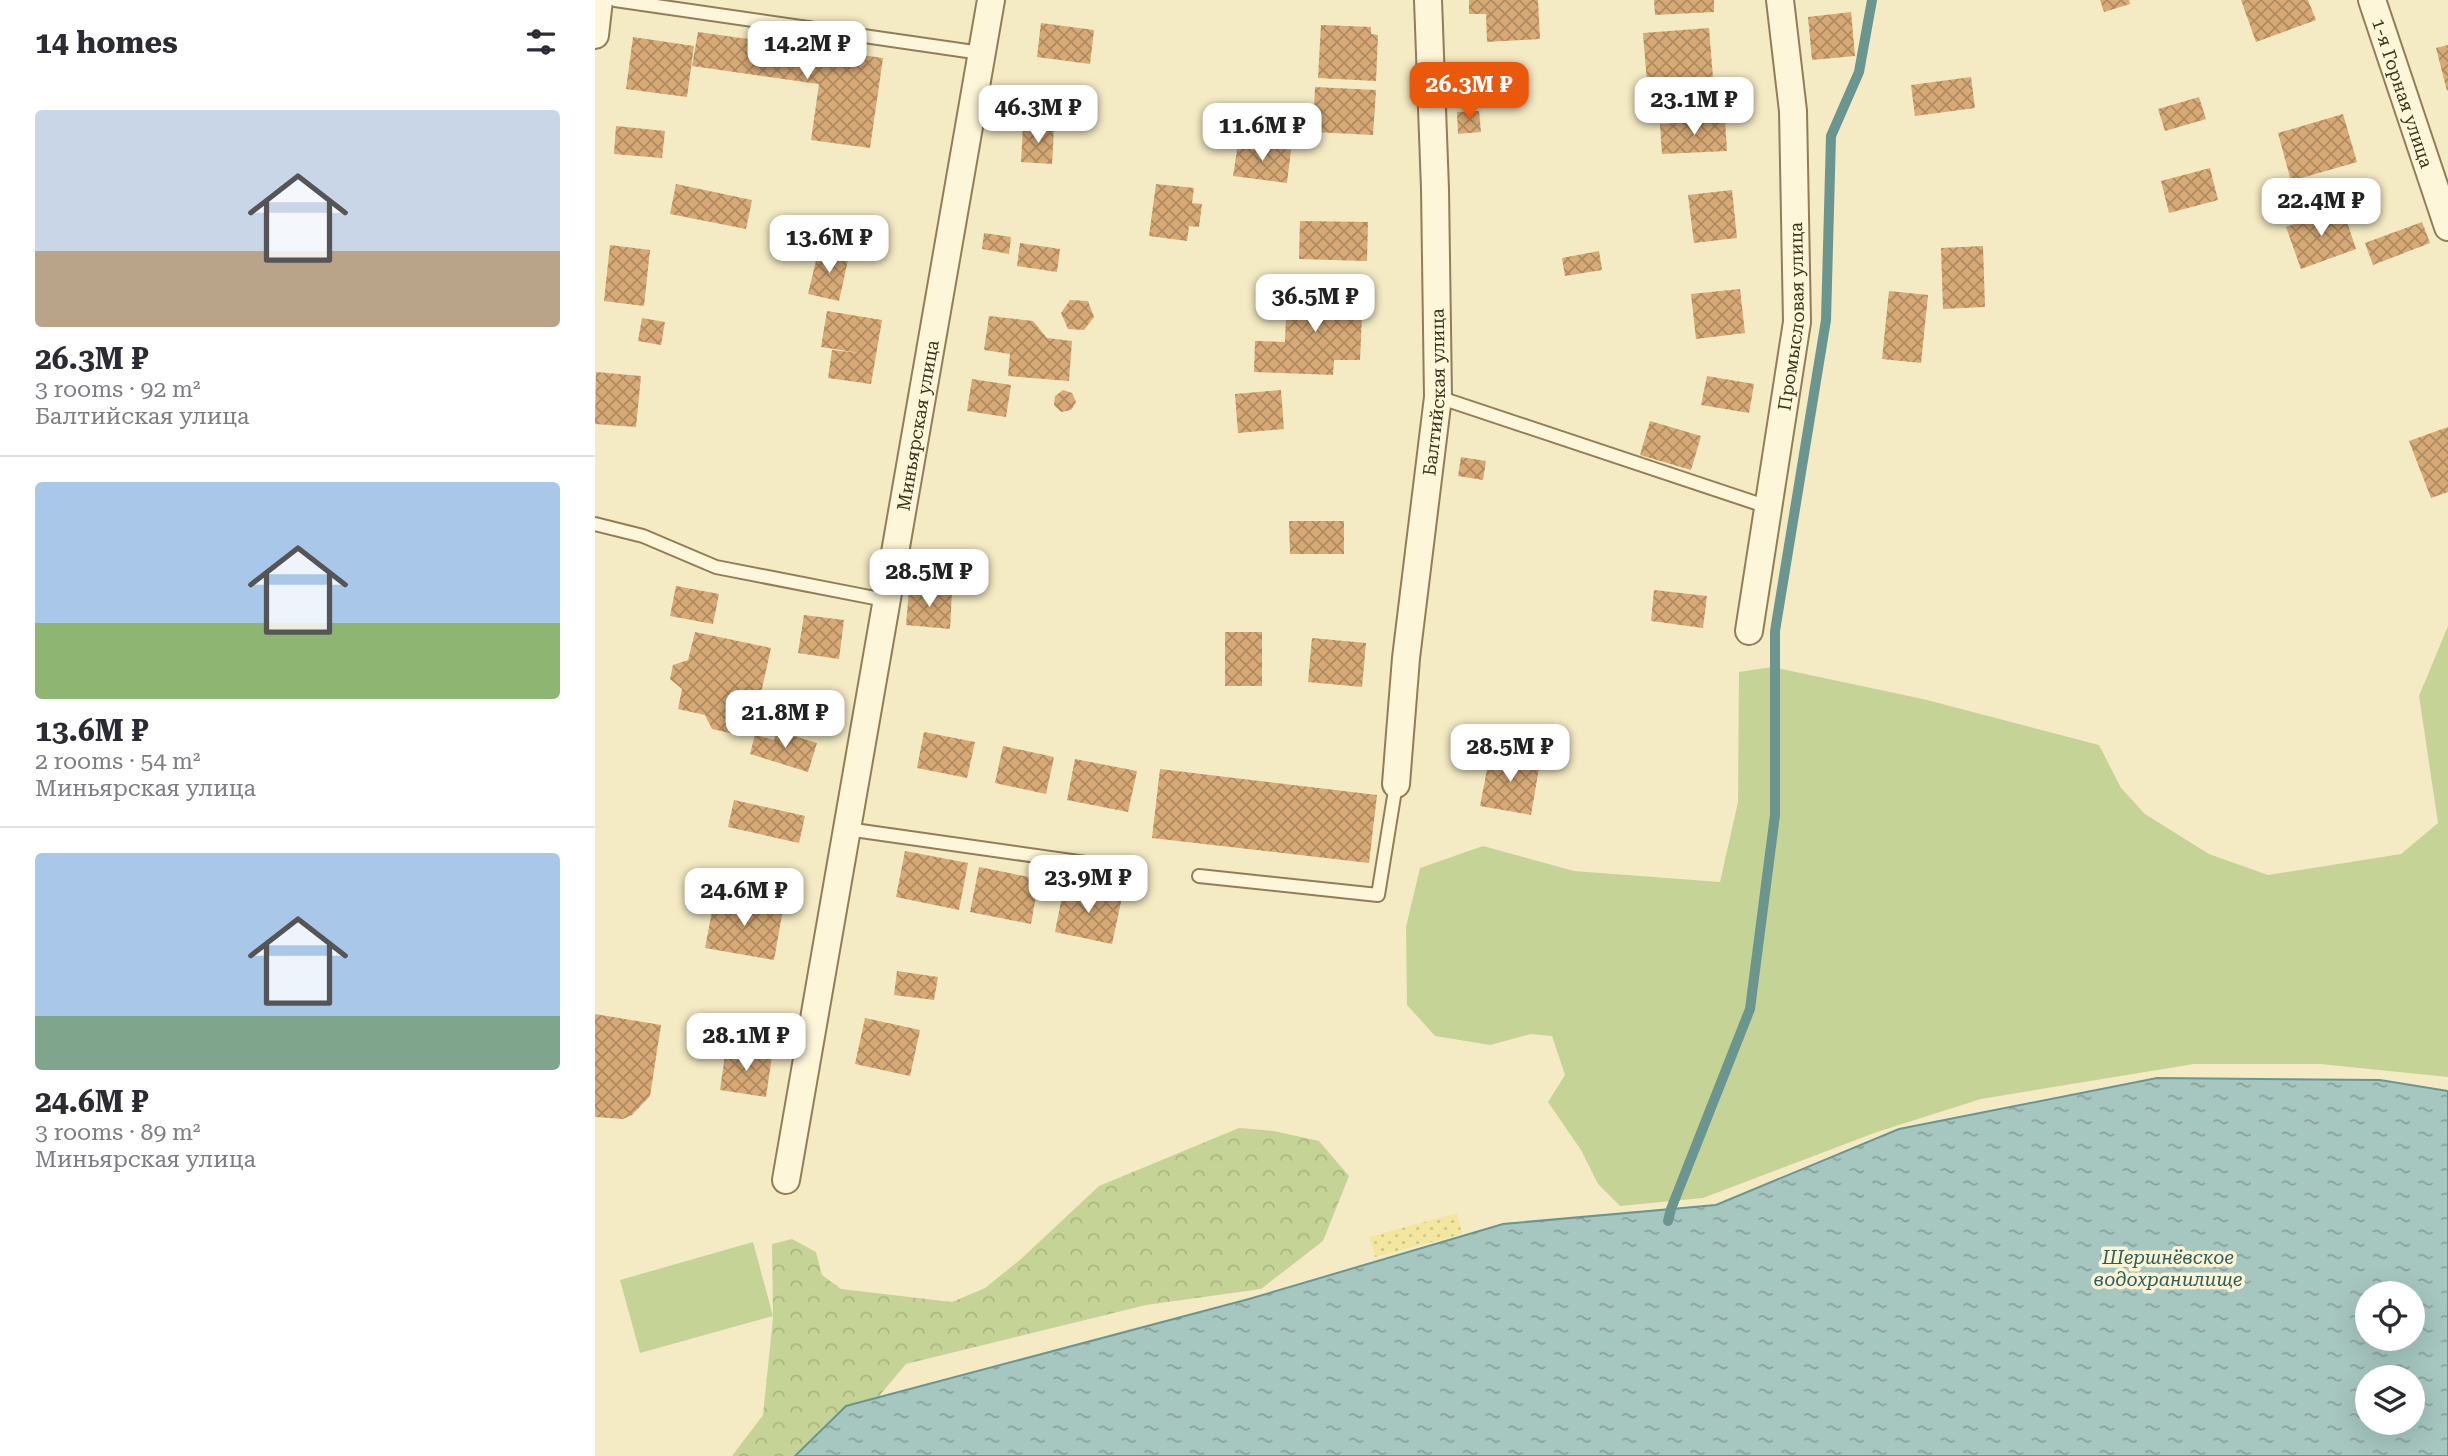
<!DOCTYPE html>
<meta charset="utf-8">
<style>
:root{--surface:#fff;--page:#f2f2f3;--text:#2b2b33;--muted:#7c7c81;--line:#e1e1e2;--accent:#ea580c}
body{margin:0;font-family:"Roboto Serif",serif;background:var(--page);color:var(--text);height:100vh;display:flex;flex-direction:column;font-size:26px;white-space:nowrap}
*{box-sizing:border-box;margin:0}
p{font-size:23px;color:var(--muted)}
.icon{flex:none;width:38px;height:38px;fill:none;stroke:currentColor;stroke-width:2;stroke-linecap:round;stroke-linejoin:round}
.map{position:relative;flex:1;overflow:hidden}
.panel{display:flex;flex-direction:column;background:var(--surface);width:595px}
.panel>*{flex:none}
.buttons{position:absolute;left:1760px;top:1281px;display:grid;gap:14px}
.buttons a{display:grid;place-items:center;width:70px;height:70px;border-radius:50%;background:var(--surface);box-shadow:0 7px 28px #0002;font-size:35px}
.price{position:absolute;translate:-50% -60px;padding:0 16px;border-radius:14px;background:#fff;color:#222;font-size:23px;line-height:46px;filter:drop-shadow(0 2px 4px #0008)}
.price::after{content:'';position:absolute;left:50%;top:42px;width:21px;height:16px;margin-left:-10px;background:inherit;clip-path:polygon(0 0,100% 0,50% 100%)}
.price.current{background:var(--accent);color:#fff}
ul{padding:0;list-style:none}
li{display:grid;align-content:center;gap:14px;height:371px;padding:0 35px}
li+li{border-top:2px solid var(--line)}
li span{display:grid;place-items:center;height:217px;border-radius:7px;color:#555}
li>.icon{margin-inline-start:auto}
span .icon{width:126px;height:126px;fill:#fffc;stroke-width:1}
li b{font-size:30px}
h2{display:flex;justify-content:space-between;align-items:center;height:84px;padding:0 35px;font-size:30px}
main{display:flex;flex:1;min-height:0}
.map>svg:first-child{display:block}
.green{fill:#c5d496}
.forest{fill:url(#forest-crowns)}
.sand{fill:url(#sand-dots)}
.water{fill:url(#water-ripples);stroke:#6b9690;stroke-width:2;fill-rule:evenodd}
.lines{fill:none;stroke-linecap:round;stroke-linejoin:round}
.stream{stroke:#6b9690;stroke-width:10}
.building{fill:url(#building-cross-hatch)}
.lane-casing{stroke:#917d57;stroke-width:16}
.street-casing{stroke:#917d57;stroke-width:30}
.lane{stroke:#fdf6d9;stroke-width:12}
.street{stroke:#fdf6d9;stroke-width:26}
.labels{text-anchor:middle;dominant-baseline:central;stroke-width:7;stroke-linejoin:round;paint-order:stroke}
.street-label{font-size:18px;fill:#3f321d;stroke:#faf3d4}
.water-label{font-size:19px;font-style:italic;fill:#2b5e61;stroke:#faf3d4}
</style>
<main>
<section class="panel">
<h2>14 homes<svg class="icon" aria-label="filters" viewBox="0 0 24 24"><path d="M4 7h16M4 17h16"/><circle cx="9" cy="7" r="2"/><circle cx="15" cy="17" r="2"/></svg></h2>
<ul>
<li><span style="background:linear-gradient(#c9d6e8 65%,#b9a48a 0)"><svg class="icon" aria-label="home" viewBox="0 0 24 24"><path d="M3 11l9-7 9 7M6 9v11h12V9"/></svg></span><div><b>26.3M ₽</b><p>3 rooms · 92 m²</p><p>Балтийская улица</p></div></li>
<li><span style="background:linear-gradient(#a9c7e8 65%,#8fb573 0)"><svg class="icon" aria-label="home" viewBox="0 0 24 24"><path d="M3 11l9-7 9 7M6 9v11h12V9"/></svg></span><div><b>13.6M ₽</b><p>2 rooms · 54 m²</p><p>Миньярская улица</p></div></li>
<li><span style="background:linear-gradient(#a9c7e8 75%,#7fa58c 0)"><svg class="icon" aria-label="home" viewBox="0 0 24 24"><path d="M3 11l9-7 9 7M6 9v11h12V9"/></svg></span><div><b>24.6M ₽</b><p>3 rooms · 89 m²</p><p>Миньярская улица</p></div></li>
</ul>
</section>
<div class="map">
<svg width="1853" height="1456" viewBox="0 0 1853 1456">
<defs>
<pattern id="forest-crowns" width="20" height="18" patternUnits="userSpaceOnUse" patternTransform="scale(1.75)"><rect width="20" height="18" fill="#c5d496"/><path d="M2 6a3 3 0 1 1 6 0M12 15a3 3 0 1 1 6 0" fill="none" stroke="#aab681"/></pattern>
<pattern id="sand-dots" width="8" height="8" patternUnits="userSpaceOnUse" patternTransform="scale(1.75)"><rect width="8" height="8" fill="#f3e69e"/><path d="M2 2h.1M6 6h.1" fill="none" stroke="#d1c688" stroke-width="1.8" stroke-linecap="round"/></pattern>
<pattern id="water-ripples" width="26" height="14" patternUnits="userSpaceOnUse" patternTransform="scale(1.75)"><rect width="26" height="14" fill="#a6c6c0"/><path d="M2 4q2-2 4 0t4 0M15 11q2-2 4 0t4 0" fill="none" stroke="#89a19b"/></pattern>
<pattern id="building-cross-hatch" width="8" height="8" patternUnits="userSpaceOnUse" patternTransform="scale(1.75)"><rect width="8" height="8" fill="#d6a975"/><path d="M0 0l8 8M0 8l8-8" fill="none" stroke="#af8a5f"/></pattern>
</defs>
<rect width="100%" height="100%" fill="#f4ebc4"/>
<!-- green -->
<g class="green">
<polygon points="1853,626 1853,1077 1725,1064 1599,1064 1386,1099 1282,1132 1108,1198 1025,1206 1003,1184 986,1150 953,1102 970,1075 957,1036 936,1034 895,1045 840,1036 812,1005 811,927 825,868 888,846 979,871 1125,882 1143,802 1144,672 1177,667 1328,699 1504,745 1526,788 1550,814 1614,854 1673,875 1806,854 1843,823 1824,696"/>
<polygon points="158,1242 178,1316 45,1353 25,1280"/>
</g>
<!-- forest -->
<polygon class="forest" points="644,1128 679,1131 724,1141 754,1176 728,1241 666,1289 551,1305 311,1364 237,1452 230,1456 137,1456 168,1415 178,1318 177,1244 197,1239 221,1252 227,1275 246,1289 357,1302 390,1288 426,1259 504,1186"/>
<!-- sand -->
<polygon class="sand" points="862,1213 867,1234 780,1257 774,1237"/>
<!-- water -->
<path class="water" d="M1562 1078 1785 1080 1853 1091V1456H200L251 1406 654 1299 908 1224 1121 1205 1304 1129ZM1773 1293H1818V1339H1773ZM1773 1377H1818V1423H1773Z"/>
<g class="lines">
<!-- stream -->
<polyline class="stream" points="1073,1221 1076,1209 1155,1009 1180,815 1180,631 1231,320 1236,136 1264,72 1277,0"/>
</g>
<!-- building -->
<g class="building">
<polygon points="874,0 943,0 945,39 892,42 891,14 874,14"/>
<polygon points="1059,0 1119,0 1119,12 1060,15"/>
<polygon points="1505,0 1534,0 1535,4 1509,12"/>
<polygon points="1646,0 1713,0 1721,20 1661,42"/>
<polygon points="1256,12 1260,56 1217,60 1213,17"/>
<polygon points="446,23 499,30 495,64 442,57"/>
<polygon points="726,25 776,27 776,34 783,35 781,81 723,78"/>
<polygon points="1114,28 1119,90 1053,95 1048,33"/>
<polygon points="103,32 288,58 275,148 216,140 224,84 97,66"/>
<polygon points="38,37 99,46 92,97 31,89"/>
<polygon points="1853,45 1853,90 1852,91 1841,48"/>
<polygon points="1376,77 1380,108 1320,116 1316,85"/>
<polygon points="720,87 781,90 778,135 718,132"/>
<polygon points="426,88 472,94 469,126 422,120"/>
<polygon points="1604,97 1611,119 1570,131 1563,109"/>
<polygon points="884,111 886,132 863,134 862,112"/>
<polygon points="1748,114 1762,162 1696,181 1683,133"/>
<polygon points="1130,120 1132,151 1067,154 1065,124"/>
<polygon points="21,126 70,131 67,158 19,154"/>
<polygon points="428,126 459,128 457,164 426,162"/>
<polygon points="643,144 696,150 692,183 638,176"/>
<polygon points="1615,168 1623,200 1574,213 1566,181"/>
<polygon points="81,184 157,200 151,229 75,214"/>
<polygon points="561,184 599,188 597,203 607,204 604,227 594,226 592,241 554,236"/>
<polygon points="1137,190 1142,238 1099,243 1093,195"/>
<polygon points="1747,207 1761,249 1706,269 1691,227"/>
<polygon points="705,221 773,222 772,261 704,259"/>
<polygon points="1827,222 1835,243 1778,265 1770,243"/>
<polygon points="389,233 416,237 414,254 387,249"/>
<polygon points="425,243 465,249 462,272 422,266"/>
<polygon points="15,245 55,250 49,306 9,301"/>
<polygon points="1388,246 1390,307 1348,309 1346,248"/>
<polygon points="224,248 254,255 244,301 213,294"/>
<polygon points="1004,251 1007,270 970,276 967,258"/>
<polygon points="692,289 768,292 765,360 739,360 738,375 659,372 660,341 690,342"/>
<polygon points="1145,289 1150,333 1101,339 1096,294"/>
<polygon points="1294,291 1333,295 1326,363 1287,359"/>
<polygon points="475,300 493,301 499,317 489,330 473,329 466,313"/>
<polygon points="232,311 287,320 276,384 233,378 237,350 265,353 226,347"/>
<polygon points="394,316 438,321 452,338 477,341 474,381 413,376 415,354 389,350"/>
<polygon points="47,318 70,322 66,345 43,341"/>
<polygon points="1,372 46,376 41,427 0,424"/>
<polygon points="1112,376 1159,384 1154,413 1106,405"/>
<polygon points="377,379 416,385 411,417 372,411"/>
<polygon points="468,390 477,393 481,402 476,410 466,412 459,405 460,396"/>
<polygon points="686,390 689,429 643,433 640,394"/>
<polygon points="1055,421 1106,436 1096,470 1045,455"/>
<polygon points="1853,427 1853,492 1836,498 1814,441"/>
<polygon points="866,457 891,461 888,480 863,476"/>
<polygon points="694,521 749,521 749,554 695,554"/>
<polygon points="81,586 124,594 118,624 75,616"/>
<polygon points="314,589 357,592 355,629 311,625"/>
<polygon points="1059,590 1112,596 1108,628 1056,621"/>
<polygon points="209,615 249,620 244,659 203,653"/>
<polygon points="100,632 176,648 164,702 153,700 148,723 135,733 117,729 110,715 83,709 87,689 75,679 78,665 93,660"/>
<rect x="630" y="632" width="37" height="54"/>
<polygon points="717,638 771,643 767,687 713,682"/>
<polygon points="182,731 222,743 213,772 155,754 160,735 179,740"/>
<polygon points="329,732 380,742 372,778 322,768"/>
<polygon points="408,746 459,757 451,794 400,783"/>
<polygon points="895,754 945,762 936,815 885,806"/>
<polygon points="480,759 542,771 533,812 472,800"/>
<polygon points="565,769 782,795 774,863 557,838"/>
<polygon points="139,800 210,816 204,843 133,827"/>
<polygon points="310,851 373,863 364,910 301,897"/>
<polygon points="384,867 444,879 436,924 375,912"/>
<polygon points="469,886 527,897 517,944 460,932"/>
<polygon points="120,896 188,909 179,960 110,948"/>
<polygon points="302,971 343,977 339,1000 299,995"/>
<polygon points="0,1014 66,1025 55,1096 37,1115 28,1119 0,1117"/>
<polygon points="270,1018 325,1030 315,1076 260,1064"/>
<polygon points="131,1048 177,1056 171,1097 125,1090"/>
</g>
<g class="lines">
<!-- lane casing -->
<g class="lane-casing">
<g id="lane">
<polyline points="20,0 386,53"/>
<polyline points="843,397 1173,507"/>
<polyline points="0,524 48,536 121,567 290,600"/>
<polyline points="252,829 533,869"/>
<polyline points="604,876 783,895 801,784"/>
</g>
</g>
<!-- street casing -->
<g class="street-casing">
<g id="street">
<path id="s1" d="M1777 0 1853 227"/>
<polyline points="0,35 4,0"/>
<path id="s2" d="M1154 631 1202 322 1198 111 1185 0"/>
<path id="s3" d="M801 784 811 658 843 397 840 189 833 0"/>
<path id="s4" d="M191 1180 396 0"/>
</g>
</g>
<!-- lane -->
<use href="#lane" class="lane"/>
<!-- street -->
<use href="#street" class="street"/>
</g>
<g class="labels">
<!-- street labels -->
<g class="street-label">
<text stroke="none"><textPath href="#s1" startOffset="98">1-я Горная улица</textPath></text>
<text stroke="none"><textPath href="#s2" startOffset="318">Промысловая улица</textPath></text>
<text stroke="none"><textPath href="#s3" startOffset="394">Балтийская улица</textPath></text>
<text stroke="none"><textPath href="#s4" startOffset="766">Миньярская улица</textPath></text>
</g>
<!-- water labels -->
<g class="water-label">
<text x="1573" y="1257">Шершнёвское<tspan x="1573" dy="22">водохранилище</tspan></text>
</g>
</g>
</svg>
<div class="buttons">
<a><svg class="icon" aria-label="locate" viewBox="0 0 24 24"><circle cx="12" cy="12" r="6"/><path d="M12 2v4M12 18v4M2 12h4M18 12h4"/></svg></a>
<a><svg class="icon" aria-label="layers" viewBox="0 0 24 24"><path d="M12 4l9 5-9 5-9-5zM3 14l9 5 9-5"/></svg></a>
</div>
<b class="price" style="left:212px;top:81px">14.2M ₽</b>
<b class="price current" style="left:874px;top:122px">26.3M ₽</b>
<b class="price" style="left:1099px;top:137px">23.1M ₽</b>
<b class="price" style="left:443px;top:145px">46.3M ₽</b>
<b class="price" style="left:667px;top:163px">11.6M ₽</b>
<b class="price" style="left:1726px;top:238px">22.4M ₽</b>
<b class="price" style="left:234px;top:275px">13.6M ₽</b>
<b class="price" style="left:720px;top:334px">36.5M ₽</b>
<b class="price" style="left:334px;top:609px">28.5M ₽</b>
<b class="price" style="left:190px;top:750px">21.8M ₽</b>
<b class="price" style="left:915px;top:784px">28.5M ₽</b>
<b class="price" style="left:493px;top:915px">23.9M ₽</b>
<b class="price" style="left:149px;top:928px">24.6M ₽</b>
<b class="price" style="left:151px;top:1073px">28.1M ₽</b>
</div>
</main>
